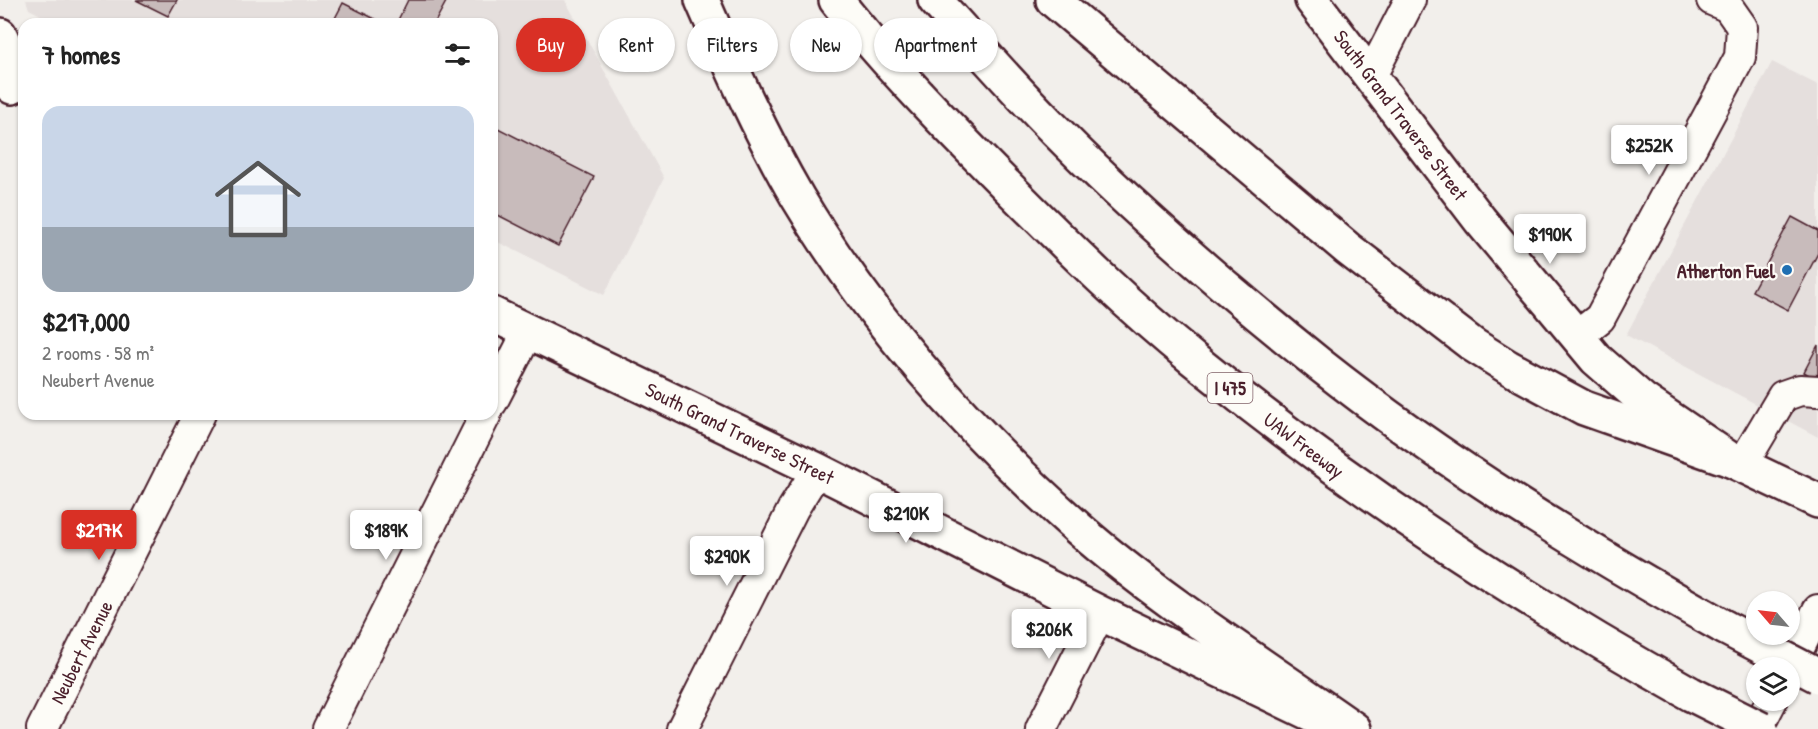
<!DOCTYPE html>
<meta charset="utf-8">
<style>
:root{--surface:#fff;--page:#f2f2f2;--text:#222;--muted:#767676;--line:#e0e0e0;--accent:#d93025}
body{margin:0;font-family:"Patrick Hand",sans-serif;background:var(--page);color:var(--text);height:100vh;display:flex;flex-direction:column;font-size:22px;white-space:nowrap}
*{box-sizing:border-box;margin:0}
p{font-size:20px;color:var(--muted)}
.icon{flex:none;width:33px;height:33px;fill:none;stroke:currentColor;stroke-width:2;stroke-linecap:round;stroke-linejoin:round}
.map{position:relative;flex:1;overflow:hidden}
.panel{position:absolute;left:18px;top:18px;width:480px;height:402px;display:flex;flex-direction:column;background:var(--surface);border-radius:18px;box-shadow:0 2px 4px #0004}
.panel>*{flex:none}
.banner{position:absolute;left:516px;top:18px;width:570px;height:54px;display:flex;gap:12px}
.needle{width:39px;rotate:298deg}
.fabs{position:absolute;left:1746px;top:591px;display:grid;gap:12px}
.fabs a{display:grid;place-items:center;width:54px;height:54px;border-radius:50%;background:var(--surface);box-shadow:0 2px 4px #0004;font-size:30px}
.price{position:absolute;translate:-50% -51px;padding:0 14px;border-radius:6px;background:#fff;color:#222;font-size:20px;line-height:39px;filter:drop-shadow(0 2px 3px #0008)}
.price::after{content:'';position:absolute;left:50%;top:36px;width:18px;height:14px;margin-left:-9px;background:inherit;clip-path:polygon(0 0,100% 0,50% 100%)}
.price.on{background:var(--accent);color:#fff}
ul{padding:0;list-style:none}
li{display:grid;align-content:center;gap:12px;height:318px;padding:0 24px}
li+li{border-top:2px solid var(--line)}
li span{display:grid;place-items:center;height:186px;border-radius:18px;color:#555}
li>.icon{margin-inline-start:auto}
span .icon{width:108px;height:108px;fill:#fffc;stroke-width:1}
li b{font-size:26px}
h2{display:flex;justify-content:space-between;align-items:center;height:72px;padding:0 24px;font-size:26px}
.chip{padding:0 21px;border-radius:27px;background:var(--surface);box-shadow:0 2px 4px #0004;font-size:21px;line-height:54px}
.chip.on{background:var(--accent);color:#fff}
.map>svg:first-child{display:block}
.built{fill:#e5dfdd}
.building{fill:#c8bbbb;stroke:#4a1f2b;stroke-width:1.5}
.lines{fill:none;stroke-linecap:round;stroke-linejoin:round}
.minor-casing{stroke:#4a1f2b;stroke-width:34}
.major-casing{stroke:#4a1f2b;stroke-width:38}
.highway-casing{stroke:#4a1f2b;stroke-width:38}
.minor{stroke:#fdfcf7;stroke-width:30}
.major{stroke:#fdfcf7;stroke-width:33}
.highway{stroke:#fdfcf7;stroke-width:33}
.highway-bridge-casing{stroke:#4a1f2b;stroke-width:38;stroke-linecap:butt}
.highway-bridge{stroke:#fdfcf7;stroke-width:33}
.poi-dot{fill:#1f6fb2;stroke:#fdfcf7;stroke-width:2}
.labels{text-anchor:middle;dominant-baseline:central;stroke-width:4.5;stroke-linejoin:round;paint-order:stroke}
.shield{fill:#fdfcf7;stroke:#806168;stroke-width:1.5}
.shield-label{font-size:18px;font-weight:bold;fill:#4a1f2b}
.street-label{font-size:20px;fill:#4a1f2b;stroke:#fdfcf7}
.poi-label{font-size:20px;font-weight:bold;fill:#4a1f2b;stroke:#fdfcf7;text-anchor:end}
</style>
<div class="map">
<svg width="1818" height="729" viewBox="0 0 1818 729">
<rect width="100%" height="100%" fill="#f2efeb"/>
<filter id="ink" filterUnits="userSpaceOnUse"><feTurbulence type="fractalNoise" baseFrequency=".0167" numOctaves="2"/><feDisplacementMap in="SourceGraphic" scale="12" xChannelSelector="R" yChannelSelector="G"/><feConvolveMatrix kernelMatrix="1 2 1 2 8 2 1 2 1" color-interpolation-filters="sRGB"/></filter>
<g filter="url(#ink)">
<!-- built -->
<g class="built">
<polygon points="26,0 565,0 664,178 604,295 492,239 492,24 58,24 29,9"/>
<polygon points="1772,62 1818,85 1818,437 1626,335"/>
</g>
<!-- building -->
<g class="building">
<polygon points="136,0 177,0 168,16"/>
<polygon points="408,0 447,0 434,24 396,24"/>
<polygon points="343,3 385,24 332,24"/>
<polygon points="492,125 594,177 558,246 492,212"/>
<polygon points="1792,217 1818,231 1818,253 1788,310 1752,291"/>
<polygon points="1818,345 1818,380 1804,372"/>
</g>
<g class="lines">
<!-- minor casing -->
<g class="minor-casing">
<g id="minor">
<polyline points="1371,76 1410,0"/>
<polyline points="1577,336 1600,318 1740,57 1742,27 1728,7 1712,0"/>
<polyline points="492,402 528,332"/>
<polyline points="1742,465 1783,396 1800,390 1818,391"/>
<polyline points="1789,668 1818,610"/>
<polyline points="42,729 200,414"/>
<polyline points="328,729 486,414"/>
<polyline points="682,729 793,509 817,470"/>
<polyline points="1041,729 1100,613"/>
<polyline points="1757,729 1772,700"/>
</g>
</g>
<!-- major casing -->
<g class="major-casing">
<g id="major">
<polyline points="1312,0 1480,220 1596,359 1643,400 1731,460 1818,501"/>
<polyline points="0,35 13,62 12,87"/>
<polyline points="492,314 817,470 1100,613 1326,721"/>
</g>
</g>
<!-- highway casing -->
<g class="highway-casing">
<g id="highway">
<path d="M702 0C731 67 761 135 798 198 872 322 971 433 1079 529 1164 603 1262 664 1354 729"/>
<path d="M836 0C890 68 952 131 1014 193 1071 250 1130 308 1193 359 1349 486 1516 596 1691 694"/>
<path d="M935 0C975 44 1014 89 1056 131 1138 214 1228 291 1319 364 1445 464 1584 548 1724 627"/>
<polyline points="1053,0 1348,249 1473,345 1508,367 1584,408 1731,460"/>
</g>
</g>
<!-- minor -->
<use href="#minor" class="minor"/>
<!-- major -->
<use href="#major" class="major"/>
<!-- highway -->
<use href="#highway" class="highway"/>
<!-- highway-bridge casing -->
<g class="highway-bridge-casing">
<g id="highway-bridge">
<polyline points="1724,627 1818,676"/>
<polyline points="1691,694 1761,729"/>
</g>
</g>
<!-- highway-bridge -->
<use href="#highway-bridge" class="highway-bridge"/>
</g>
</g>
<!-- markers -->
<circle class="poi-dot" cx="1787" cy="270" r="6"/>
<g class="labels">
<!-- shield labels -->
<rect class="shield" x="1207.5" y="373" width="45" height="30" rx="4.5"/>
<g class="shield-label">
<text x="1230" y="388">I 475</text>
</g>
<!-- street labels -->
<g class="street-label">
<text transform="translate(1401 115) rotate(53)">South Grand Traverse Street</text>
<text transform="translate(740 433) rotate(26)">South Grand Traverse Street</text>
<text transform="translate(1304 445) rotate(37)">UAW Freeway</text>
<text transform="translate(81 652) rotate(-63)">Neubert Avenue</text>
</g>
<!-- poi labels -->
<g class="poi-label">
<text x="1775" y="270">Atherton Fuel</text>
</g>
</g>
</svg>
<div class="fabs">
<a><svg class="needle" viewBox="-14 -14 28 28"><path d="M0-13l5 13h-10z" fill="#e53935"/><path d="M0 13l5-13h-10z" fill="#767676"/></svg></a>
<a><svg class="icon" aria-label="layers" viewBox="0 0 24 24"><path d="M12 4l9 5-9 5-9-5zM3 14l9 5 9-5"/></svg></a>
</div>
<b class="price" style="left:1649px;top:176px">$252K</b>
<b class="price" style="left:1550px;top:265px">$190K</b>
<b class="price" style="left:906px;top:544px">$210K</b>
<b class="price on" style="left:99px;top:561px">$217K</b>
<b class="price" style="left:386px;top:561px">$189K</b>
<b class="price" style="left:727px;top:587px">$290K</b>
<b class="price" style="left:1049px;top:660px">$206K</b>
<div class="banner">
<a class="chip on">Buy</a>
<a class="chip">Rent</a>
<a class="chip">Filters</a>
<a class="chip">New</a>
<a class="chip">Apartment</a>
</div>
<section class="panel">
<h2>7 homes<svg class="icon" aria-label="filters" viewBox="0 0 24 24"><path d="M4 7h16M4 17h16"/><circle cx="9" cy="7" r="2"/><circle cx="15" cy="17" r="2"/></svg></h2>
<ul>
<li><span style="background:linear-gradient(#c9d6e8 65%,#9aa5b1 0)"><svg class="icon" aria-label="home" viewBox="0 0 24 24"><path d="M3 11l9-7 9 7M6 9v11h12V9"/></svg></span><div><b>$217,000</b><p>2 rooms · 58 m²</p><p>Neubert Avenue</p></div></li>
</ul>
</section>
</div>
